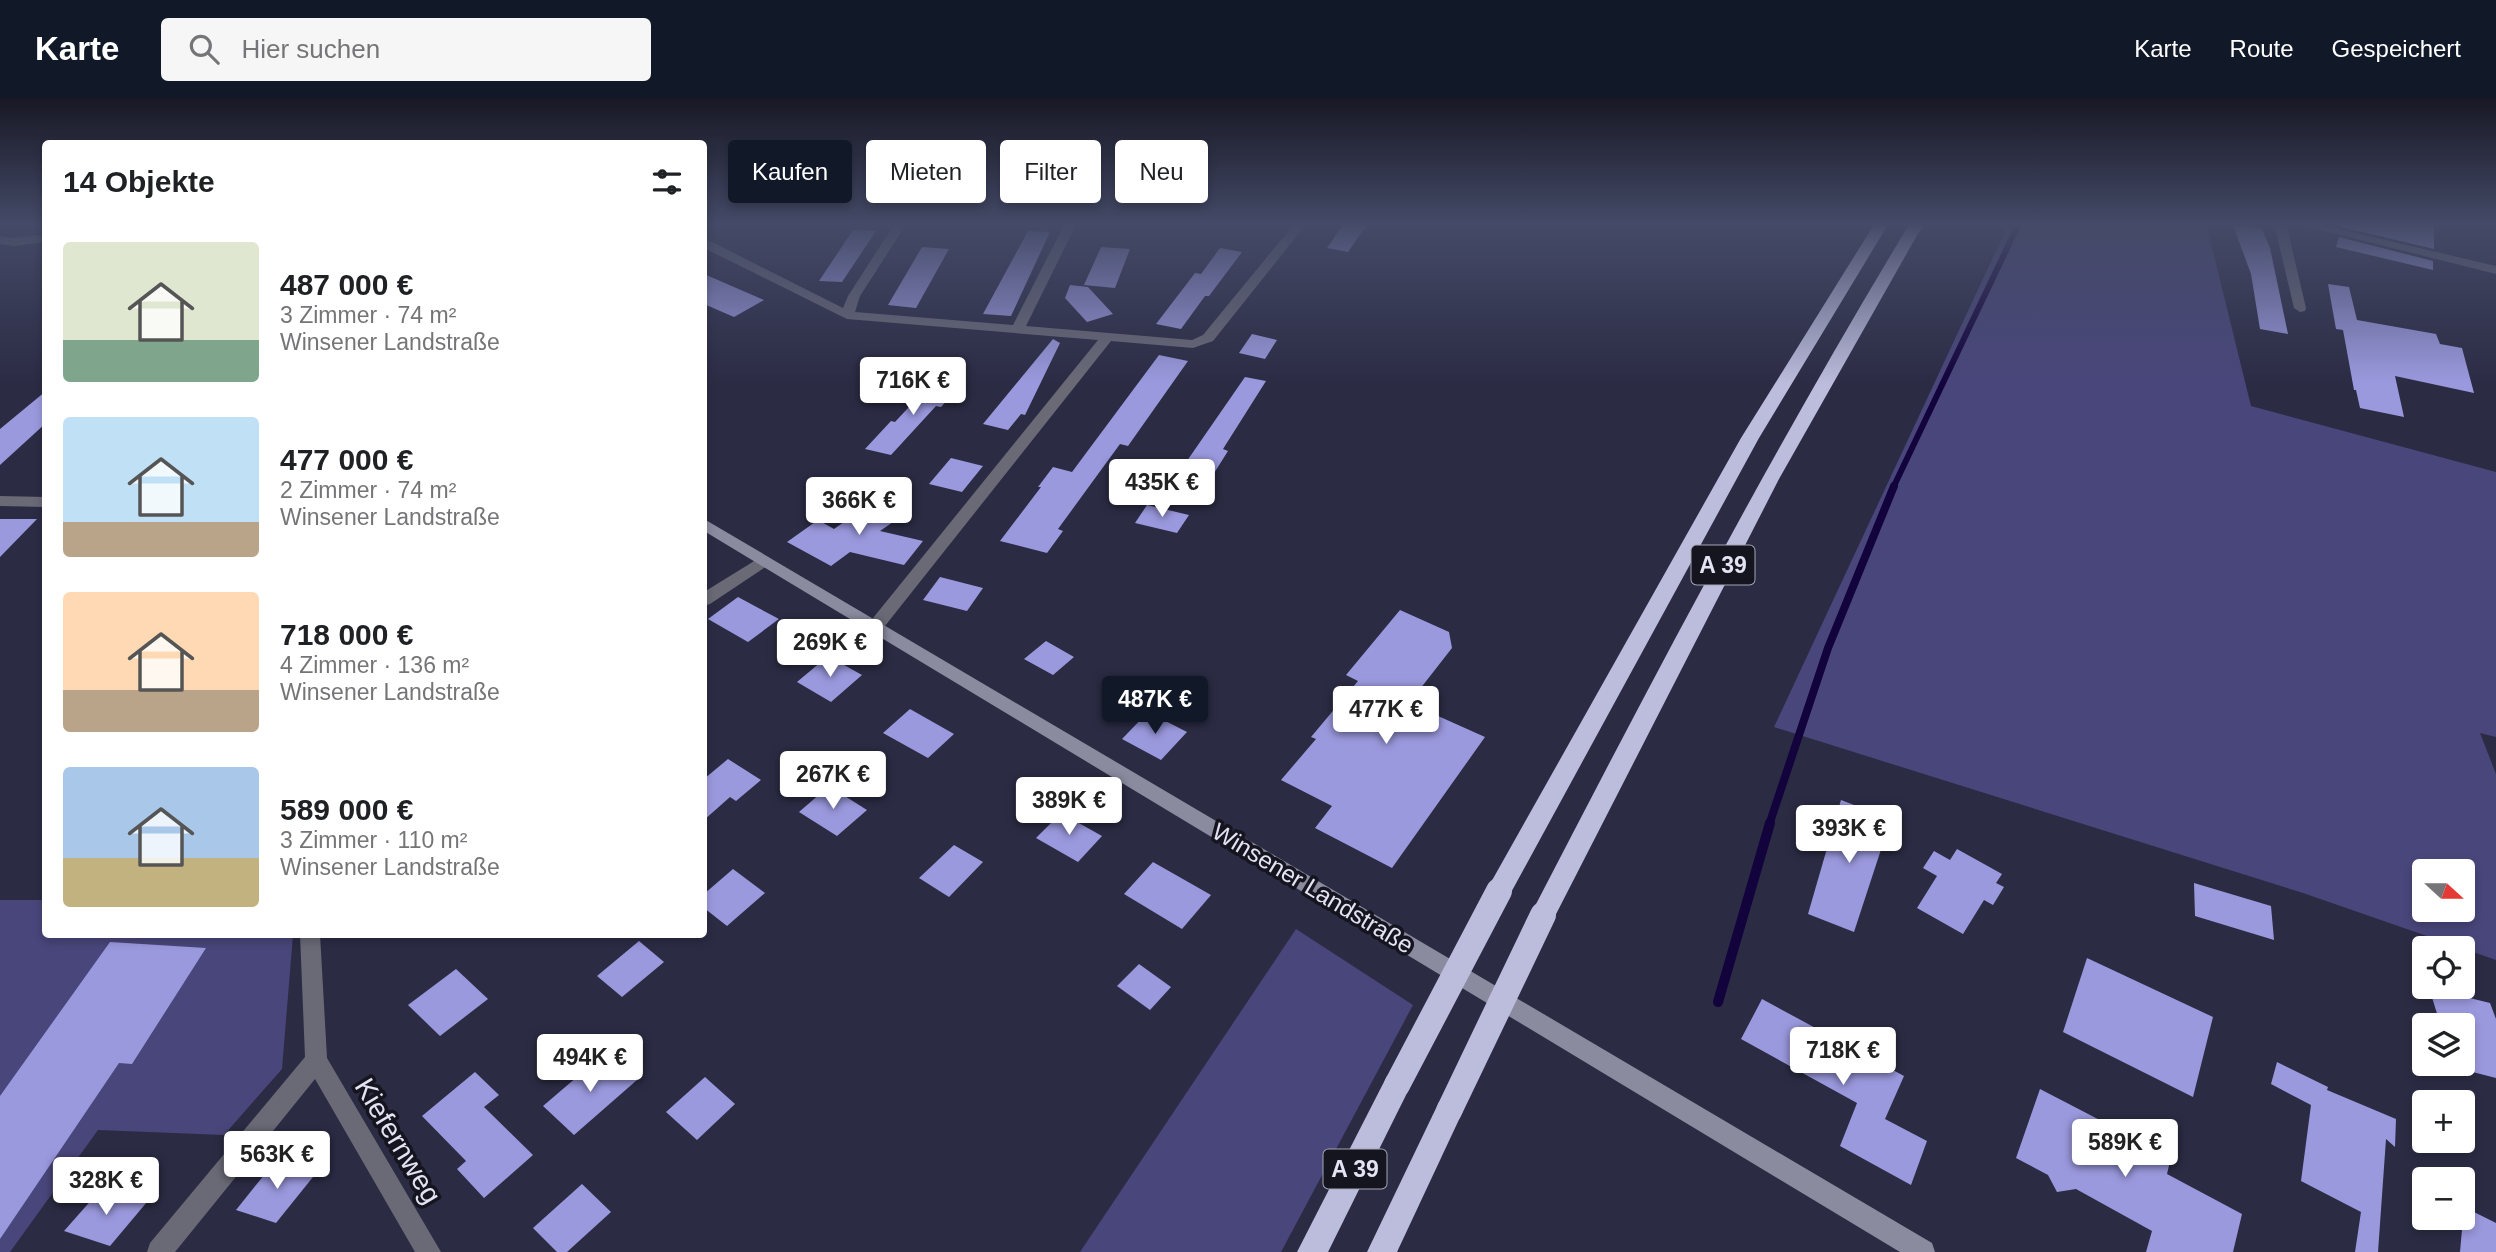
<!DOCTYPE html>
<html lang="de">
<meta charset="utf-8">
<style>
:root{--surface:#fff;--page:#f6f6f6;--text:#202124;--muted:#757577;--accent:#111827}
body{margin:0;font-family:Helvetica,sans-serif;background:var(--page);color:var(--text);height:100vh;display:flex;flex-direction:column;font-size:26px;white-space:nowrap}
*{box-sizing:border-box;margin:0}
p{font-size:23px;color:var(--muted)}
.icon{flex:none;width:38px;height:38px;fill:none;stroke:currentColor;stroke-width:2;stroke-linecap:round;stroke-linejoin:round}
.map{position:relative;flex:1;overflow:hidden}
.details{position:absolute;left:42px;top:42px;width:665px;height:798px;display:flex;flex-direction:column;background:var(--surface);border-radius:7px;box-shadow:0 4px 10px #0003}
.details>*{flex:none}
.banner{position:absolute;left:728px;top:42px;width:665px;height:63px;display:flex;gap:14px}
.needle{width:46px;rotate:111deg}
.tools{position:absolute;left:2412px;top:761px;display:grid;gap:14px}
.tools a{display:grid;place-items:center;width:63px;height:63px;border-radius:7px;background:var(--surface);box-shadow:0 4px 10px #0003;font-size:35px}
.price{position:absolute;translate:-50% -60px;padding:0 16px;border-radius:7px;background:#fff;color:#222;font-size:23px;line-height:46px;filter:drop-shadow(0 2px 4px #0008)}
.price::after{content:'';position:absolute;left:50%;top:42px;width:21px;height:16px;margin-left:-10px;background:inherit;clip-path:polygon(0 0,100% 0,50% 100%)}
.price.current{background:var(--accent);color:#fff}
ul{padding:0;list-style:none}
li{display:flex;align-items:center;gap:21px;height:175px;padding:0 21px}
li span{display:grid;place-items:center;flex:none;width:196px;height:140px;border-radius:7px;color:#555}
li>.icon{margin-inline-start:auto}
span .icon{width:84px;height:84px;fill:#fffc;stroke-width:1}
li b{font-size:30px}
h2{display:flex;justify-content:space-between;align-items:center;height:84px;padding:0 21px;font-size:30px}
.pill{padding:0 24px;border-radius:7px;background:var(--surface);box-shadow:0 4px 10px #0003;font-size:24px;line-height:63px}
.pill.current{background:var(--accent);color:#fff}
header{display:flex;align-items:center;gap:42px;box-sizing:border-box;height:98px;padding:0 35px;background:var(--accent);color:#fff}
header strong{font-size:33px}
nav{display:flex;gap:38px;margin-inline-start:auto;font-size:24px}
.search{width:490px;height:63px;background:var(--page);display:flex;align-items:center;gap:18px;box-sizing:border-box;padding:0 24px;border-radius:7px;color:var(--muted);font-size:26px}
.map>svg:first-child{display:block}
.green{fill:#49467b;fill-rule:evenodd}
.lines{fill:none;stroke-linecap:round;stroke-linejoin:round}
.stream-far2{stroke:#13033c;stroke-width:6}
.stream-far1{stroke:#13033c;stroke-width:8}
.stream{stroke:#13033c;stroke-width:10}
.building{fill:#9b99de}
.street{fill:#6a6a77;fill-rule:evenodd}
.secondary{fill:#8b8ba0;fill-rule:evenodd}
.highway{fill:#bcbcdd;fill-rule:evenodd}
.highway-bridge{stroke:#bcbcdd;stroke-width:26}
.labels{text-anchor:middle;dominant-baseline:central;stroke-width:7;stroke-linejoin:round;paint-order:stroke}
.shield{fill:#151520;stroke:#a5a5b4;stroke-width:2}
.shield-label{font-size:23px;font-weight:bold;fill:#e3e3f4}
.street-label{font-size:24px;fill:#e3e3f4;stroke:#151520}
.near-street-label{font-size:28px;fill:#e3e3f4;stroke:#151520}
</style>
<header>
<strong>Karte</strong>
<div class="search"><svg class="icon" aria-label="search" viewBox="0 0 24 24"><circle cx="10" cy="10" r="6"/><path d="M15 15l6 6"/></svg>Hier suchen</div>
<nav><a>Karte</a><a>Route</a><a>Gespeichert</a></nav>
</header>
<div class="map">
<svg width="2496" height="1154" viewBox="0 0 2496 1154">
<rect width="100%" height="100%" fill="#2b2b44"/>
<!-- green -->
<g class="green">
<path d="M2009 125H2206L2251 308 2496 374V639L2480 635 2496 676V862L2303 795 1774 629ZM2424 774H2462V812H2424Z"/>
<polygon points="0,802 45,802 46,836 293,837 282,971 224,1037 98,1032 10,1154 0,1154"/>
<polygon points="1296,831 1413,907 1281,1154 1080,1154"/>
</g>
<g class="lines">
<!-- stream-far2 -->
<polyline class="stream-far2" points="1893,390 2019,125"/>
<!-- stream-far1 -->
<polyline class="stream-far1" points="1769,727 1828,550 1894,388"/>
<!-- stream -->
<polyline class="stream" points="1718,904 1770,725"/>
</g>
<!-- building -->
<g class="building">
<polygon points="1344,125 1368,125 1348,154 1327,150"/>
<polygon points="2342,125 2434,125 2434,151 2341,129"/>
<polygon points="2233,127 2262,131 2270,150 2288,236 2260,231 2251,176"/>
<polygon points="853,132 876,133 842,184 819,183"/>
<polygon points="1028,133 1050,134 1011,218 983,216"/>
<polygon points="2339,139 2433,163 2433,172 2336,149"/>
<polygon points="922,149 949,151 916,210 888,207"/>
<polygon points="1101,149 1130,151 1115,190 1084,187"/>
<polygon points="1220,150 1242,154 1209,198 1205,198 1181,231 1156,226 1195,175 1201,176"/>
<polygon points="704,176 764,202 734,219 704,206"/>
<polygon points="2328,186 2349,189 2357,222 2436,236 2440,246 2462,250 2474,295 2395,278 2404,319 2360,310 2356,292 2354,292 2343,232 2336,231"/>
<polygon points="1070,187 1088,189 1113,216 1087,224 1065,200"/>
<polygon points="1252,236 1277,242 1265,261 1239,255"/>
<polygon points="1053,241 1060,245 1025,317 1021,316 1008,332 983,326"/>
<polygon points="1159,257 1188,263 1128,348 1120,346 1058,431 1063,433 1047,455 1000,443 1041,389 1038,389 1053,369 1072,374"/>
<polygon points="1245,279 1266,283 1223,351 1228,353 1211,380 1180,373"/>
<polygon points="935,281 961,287 941,309 936,308 891,357 865,351 891,323 895,324"/>
<polygon points="46,293 46,325 0,367 0,331"/>
<polygon points="951,360 983,368 962,394 929,386"/>
<polygon points="878,400 906,415 880,433 923,443 904,467 850,454 831,468 787,444 818,422 834,431"/>
<polygon points="1147,407 1189,417 1177,435 1135,425"/>
<polygon points="0,421 37,421 0,459"/>
<polygon points="940,479 983,490 967,513 923,502"/>
<polygon points="738,499 779,521 748,544 708,521"/>
<polygon points="1400,512 1449,534 1452,550 1409,605 1485,639 1392,770 1315,730 1332,708 1281,682 1316,641 1311,639 1358,583 1346,577"/>
<polygon points="1046,543 1074,559 1053,577 1024,561"/>
<polygon points="828,558 862,577 831,604 797,584"/>
<polygon points="910,611 954,636 928,660 883,635"/>
<polygon points="1148,614 1187,634 1161,662 1122,641"/>
<polygon points="728,661 761,682 736,703 730,699 704,722 704,681"/>
<polygon points="829,688 867,712 837,738 799,714"/>
<polygon points="1841,702 1891,721 1854,834 1808,816"/>
<polygon points="1061,715 1102,738 1078,764 1036,740"/>
<polygon points="954,747 983,764 949,799 919,780"/>
<polygon points="1957,751 2002,776 1996,785 2004,789 1993,807 1984,802 1963,836 1917,810 1937,778 1923,770 1934,753 1950,762"/>
<polygon points="1153,764 1211,797 1182,831 1124,796"/>
<polygon points="733,771 765,795 727,828 704,810 704,796"/>
<polygon points="2194,785 2271,808 2274,842 2195,818"/>
<polygon points="639,843 664,864 622,899 597,878"/>
<polygon points="110,844 206,850 132,966 119,965 0,1141 0,998"/>
<polygon points="2087,860 2213,919 2193,999 2063,934"/>
<polygon points="1139,866 1171,889 1150,912 1117,888"/>
<polygon points="456,871 488,901 440,938 408,907"/>
<polygon points="2429,890 2490,905 2496,921 2496,980 2453,969 2452,966 2462,966 2462,928 2441,928"/>
<polygon points="1762,901 1904,978 1885,1021 1927,1043 1911,1087 1840,1048 1857,1005 1741,941"/>
<polygon points="605,955 637,982 574,1037 543,1008"/>
<polygon points="2277,964 2328,989 2327,992 2396,1021 2395,1049 2386,1041 2378,1154 2355,1154 2361,1114 2301,1083 2311,1007 2271,986"/>
<polygon points="475,974 499,997 484,1009 533,1057 484,1100 457,1071 466,1063 422,1018"/>
<polygon points="705,979 735,1006 697,1042 666,1014"/>
<polygon points="2040,991 2171,1059 2167,1076 2242,1116 2233,1154 2146,1154 2152,1133 2076,1091 2057,1094 2048,1077 2016,1060"/>
<polygon points="277,1061 317,1074 276,1125 236,1112"/>
<polygon points="582,1086 611,1114 567,1154 557,1154 533,1130"/>
<polygon points="102,1090 147,1104 110,1148 64,1133"/>
<polygon points="2464,1109 2496,1125 2496,1154 2460,1154"/>
</g>
<g class="lines">
<!-- street -->
<g class="street">
<polygon points="895,125 907,125 860,198 855,214 1013,227 1065,125 1077,125 1026,228 1192,242 1203,237 1295,125 1307,125 1213,243 1193,250 1111,243 881,533 875,535 867,529 869,525 1098,242 847,221 704,150 704,141 708,142 843,210 848,198"/>
<polygon points="2274,125 2286,125 2306,210 2305,213 2300,214 2294,210"/>
<polygon points="2293,125 2313,125 2496,168 2496,176"/>
<polygon points="46,136 46,144 14,148 0,146 0,138 14,140"/>
<polygon points="0,398 46,399 46,409 0,408"/>
<polygon points="764,457 772,462 770,466 710,506 704,508 704,494"/>
<polygon points="300,836 320,836 327,960 441,1154 415,1154 315,981 175,1154 147,1154 150,1145 305,959"/>
</g>
<!-- secondary -->
<polygon class="secondary" points="704,421 1932,1145 1935,1154 1900,1154 704,433"/>
<!-- highway -->
<g class="highway">
<polygon points="1875,125 1889,125 1759,340 1508,800 1499,803 1490,800 1487,793 1490,786 1741,340"/>
<path d="M1910 125H1924L1779 381 1552 824 1543 827 1534 824 1531 817 1534 810C1654 578 1775 348 1910 125Z"/>
<polygon points="1397,974 1407,978 1411,987 1328,1154 1297,1154 1387,978"/>
<polygon points="1449,1000 1459,1004 1463,1013 1397,1154 1367,1154 1439,1004"/>
</g>
<!-- highway-bridge -->
<g class="highway-bridge">
<polyline points="1397,987 1499,793"/>
<polyline points="1449,1013 1543,817"/>
</g>
</g>
<!-- sky -->
<linearGradient id="sky" x2="0" y2="1"><stop stop-color="#181825"/><stop offset="0.44" stop-color="#444a67"/><stop offset="1" stop-color="#444a67" stop-opacity="0"/></linearGradient>
<rect width="2496" height="286" fill="url(#sky)"/>
<g class="labels">
<!-- shield labels -->
<g class="shield">
<rect x="1691.5" y="447.5" width="63" height="39" rx="5"/>
<rect x="1323.5" y="1051.5" width="63" height="39" rx="5"/>
</g>
<g class="shield-label">
<text x="1723" y="467">A 39</text>
<text x="1355" y="1071">A 39</text>
</g>
<!-- street labels -->
<g class="street-label">
<text transform="translate(1313 790) rotate(31)">Winsener Landstraße</text>
</g>
<!-- near-street labels -->
<g class="near-street-label">
<text transform="translate(398 1043) rotate(59)">Kiefernweg</text>
</g>
</g>
</svg>
<div class="tools">
<a><svg class="needle" viewBox="-14 -14 28 28"><path d="M0-13l5 13h-10z" fill="#e53935"/><path d="M0 13l5-13h-10z" fill="#757577"/></svg></a>
<a><svg class="icon" aria-label="locate" viewBox="0 0 24 24"><circle cx="12" cy="12" r="6"/><path d="M12 2v4M12 18v4M2 12h4M18 12h4"/></svg></a>
<a><svg class="icon" aria-label="layers" viewBox="0 0 24 24"><path d="M12 4l9 5-9 5-9-5zM3 14l9 5 9-5"/></svg></a>
<a>+</a>
<a>−</a>
</div>
<b class="price" style="left:913px;top:319px">716K €</b>
<b class="price" style="left:1162px;top:421px">435K €</b>
<b class="price" style="left:859px;top:439px">366K €</b>
<b class="price" style="left:830px;top:581px">269K €</b>
<b class="price current" style="left:1155px;top:638px">487K €</b>
<b class="price" style="left:1386px;top:648px">477K €</b>
<b class="price" style="left:833px;top:713px">267K €</b>
<b class="price" style="left:1069px;top:739px">389K €</b>
<b class="price" style="left:1849px;top:767px">393K €</b>
<b class="price" style="left:1843px;top:989px">718K €</b>
<b class="price" style="left:590px;top:996px">494K €</b>
<b class="price" style="left:2125px;top:1081px">589K €</b>
<b class="price" style="left:277px;top:1093px">563K €</b>
<b class="price" style="left:106px;top:1119px">328K €</b>
<div class="banner">
<a class="pill current">Kaufen</a>
<a class="pill">Mieten</a>
<a class="pill">Filter</a>
<a class="pill">Neu</a>
</div>
<section class="details">
<h2>14 Objekte<svg class="icon" aria-label="filters" viewBox="0 0 24 24"><path d="M4 7h16M4 17h16"/><circle cx="9" cy="7" r="2"/><circle cx="15" cy="17" r="2"/></svg></h2>
<ul>
<li><span style="background:linear-gradient(#dfe7d0 70%,#7fa58c 0)"><svg class="icon" aria-label="home" viewBox="0 0 24 24"><path d="M3 11l9-7 9 7M6 9v11h12V9"/></svg></span><div><b>487 000 €</b><p>3 Zimmer · 74 m²</p><p>Winsener Landstraße</p></div></li>
<li><span style="background:linear-gradient(#bfe0f5 75%,#b9a48a 0)"><svg class="icon" aria-label="home" viewBox="0 0 24 24"><path d="M3 11l9-7 9 7M6 9v11h12V9"/></svg></span><div><b>477 000 €</b><p>2 Zimmer · 74 m²</p><p>Winsener Landstraße</p></div></li>
<li><span style="background:linear-gradient(#ffd9b3 70%,#b9a48a 0)"><svg class="icon" aria-label="home" viewBox="0 0 24 24"><path d="M3 11l9-7 9 7M6 9v11h12V9"/></svg></span><div><b>718 000 €</b><p>4 Zimmer · 136 m²</p><p>Winsener Landstraße</p></div></li>
<li><span style="background:linear-gradient(#a9c7e8 65%,#c2b280 0)"><svg class="icon" aria-label="home" viewBox="0 0 24 24"><path d="M3 11l9-7 9 7M6 9v11h12V9"/></svg></span><div><b>589 000 €</b><p>3 Zimmer · 110 m²</p><p>Winsener Landstraße</p></div></li>
</ul>
</section>
</div>
